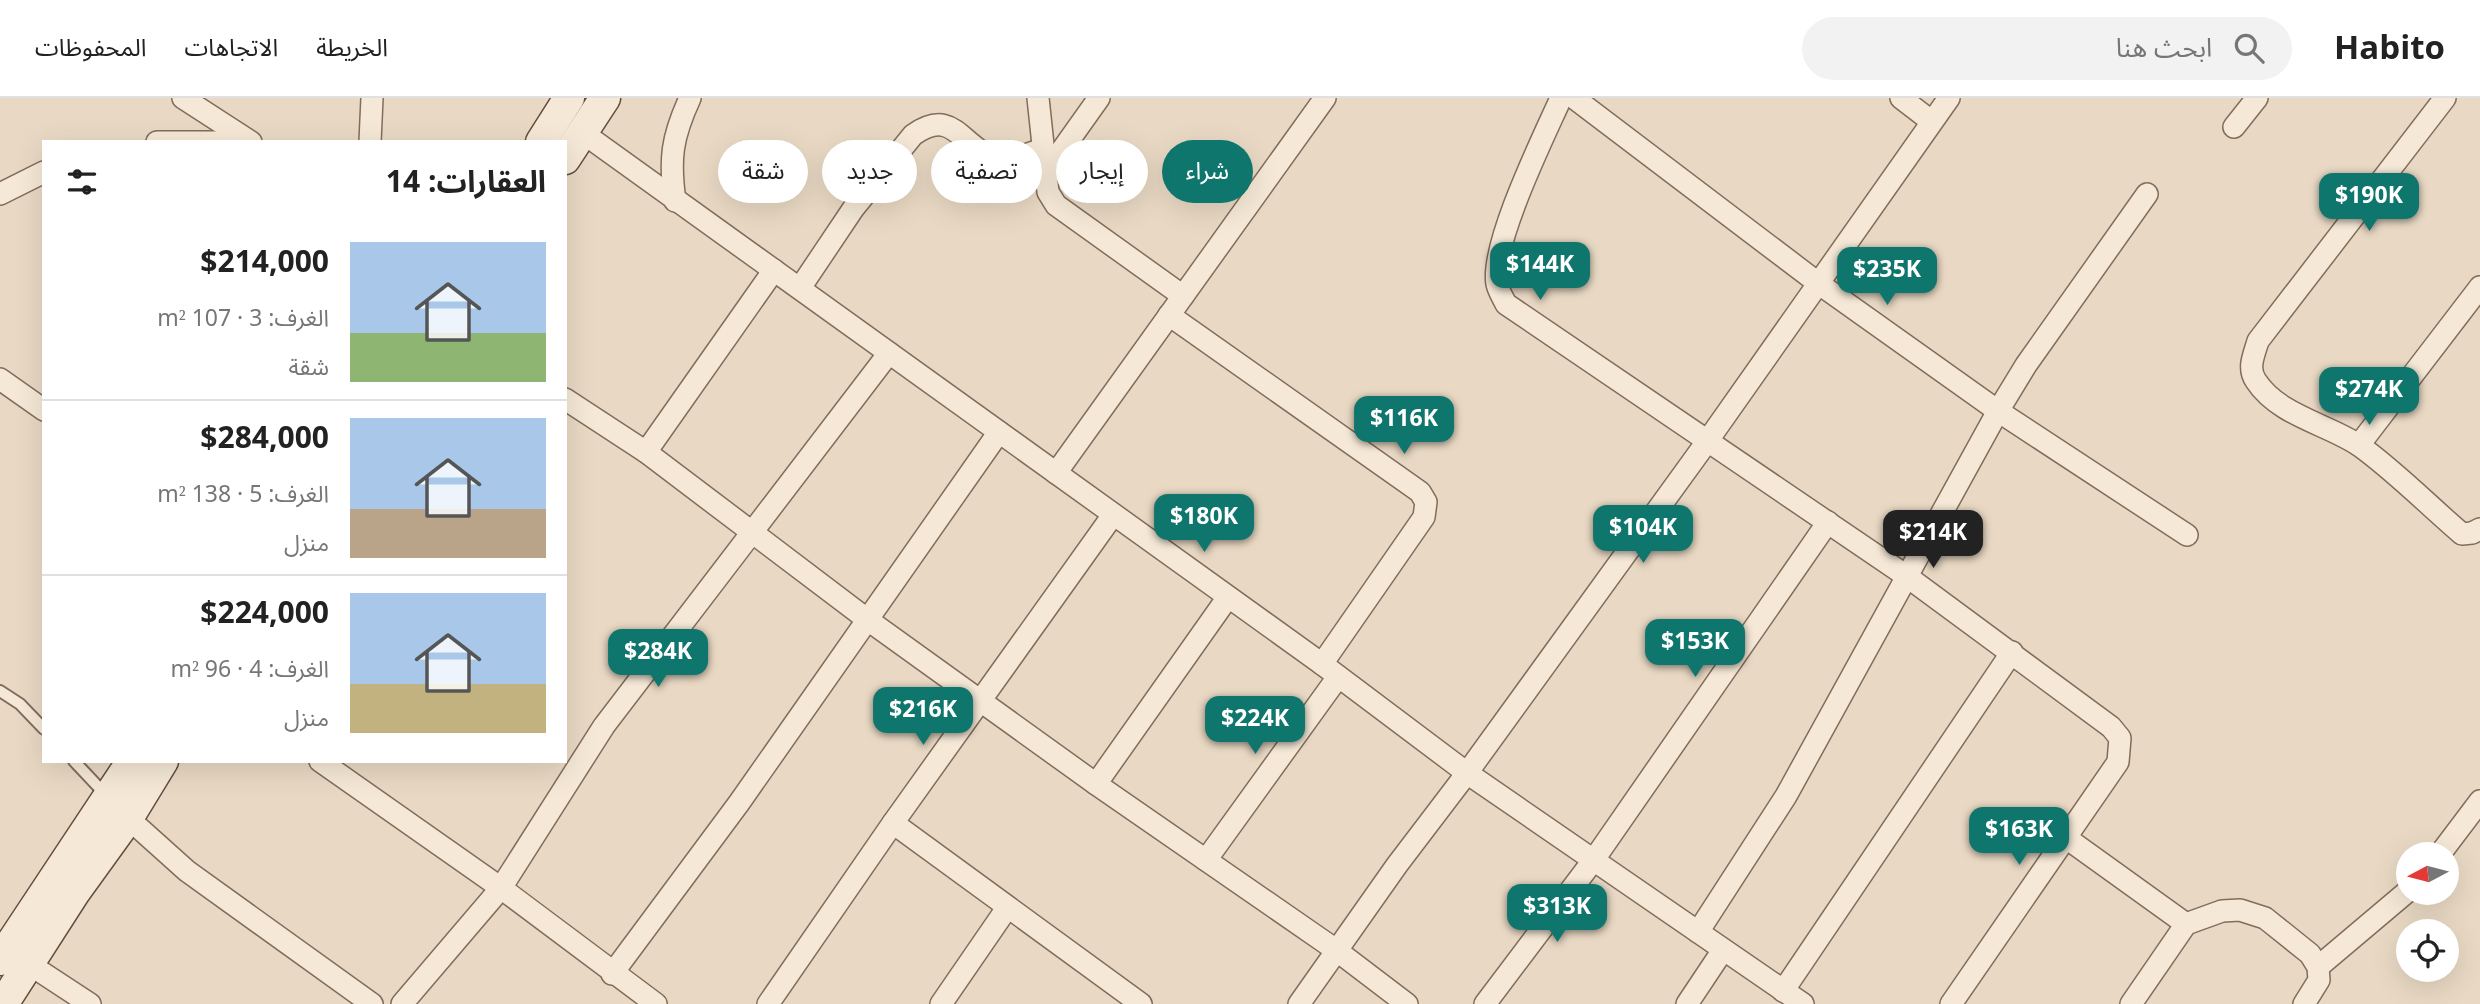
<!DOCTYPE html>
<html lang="ar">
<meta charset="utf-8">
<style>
:root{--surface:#fff;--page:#f2f2f2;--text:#222;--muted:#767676;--line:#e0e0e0;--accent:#0f766e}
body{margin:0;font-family:Georgia,"Noto Sans Arabic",serif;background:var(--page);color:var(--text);direction:rtl;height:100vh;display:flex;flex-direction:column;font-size:26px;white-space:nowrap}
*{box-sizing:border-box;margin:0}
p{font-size:23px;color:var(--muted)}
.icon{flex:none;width:38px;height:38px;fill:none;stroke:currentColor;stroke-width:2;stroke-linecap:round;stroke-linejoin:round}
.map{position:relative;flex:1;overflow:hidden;direction:ltr}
.side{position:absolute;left:42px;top:42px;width:525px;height:623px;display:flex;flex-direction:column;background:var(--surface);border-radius:0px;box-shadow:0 7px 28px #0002;direction:rtl}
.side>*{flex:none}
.hud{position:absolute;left:588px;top:42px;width:665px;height:63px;direction:rtl;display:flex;gap:14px}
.needle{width:46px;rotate:263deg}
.tools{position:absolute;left:2396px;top:744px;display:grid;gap:14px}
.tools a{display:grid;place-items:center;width:63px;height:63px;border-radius:50%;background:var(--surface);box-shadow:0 7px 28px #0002;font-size:35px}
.price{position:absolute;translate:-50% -60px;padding:0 16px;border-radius:14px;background:var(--accent);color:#fff;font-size:23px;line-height:46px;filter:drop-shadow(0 2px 4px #0008)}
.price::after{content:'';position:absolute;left:50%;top:42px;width:21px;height:16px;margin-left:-10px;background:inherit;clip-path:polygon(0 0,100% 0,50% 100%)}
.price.selected{background:#222;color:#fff}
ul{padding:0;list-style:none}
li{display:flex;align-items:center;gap:21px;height:175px;padding:0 21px}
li+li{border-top:2px solid var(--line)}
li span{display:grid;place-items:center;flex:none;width:196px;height:140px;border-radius:0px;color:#555}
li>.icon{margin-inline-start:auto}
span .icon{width:84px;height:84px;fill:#fffc;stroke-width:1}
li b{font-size:30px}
h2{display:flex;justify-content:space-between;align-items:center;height:84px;padding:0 21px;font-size:30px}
.tag{padding:0 24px;border-radius:32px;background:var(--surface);box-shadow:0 7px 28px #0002;font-size:24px;line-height:63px}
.tag.selected{background:var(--accent);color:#fff}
header{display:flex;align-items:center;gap:42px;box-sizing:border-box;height:98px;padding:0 35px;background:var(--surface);border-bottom:2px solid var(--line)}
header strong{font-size:33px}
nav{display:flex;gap:38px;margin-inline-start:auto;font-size:24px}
.search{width:490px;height:63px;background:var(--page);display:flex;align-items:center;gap:18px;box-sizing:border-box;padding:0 24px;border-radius:38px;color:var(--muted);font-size:26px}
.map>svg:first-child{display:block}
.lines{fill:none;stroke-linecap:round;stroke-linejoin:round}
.service-casing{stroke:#826c5c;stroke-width:14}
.minor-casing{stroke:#826c5c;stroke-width:24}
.secondary-casing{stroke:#634d3f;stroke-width:33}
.service{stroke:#f5e8d6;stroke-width:10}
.minor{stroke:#f5e8d6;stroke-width:21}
.secondary{stroke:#f5e8d6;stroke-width:30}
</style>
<header>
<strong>Habito</strong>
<div class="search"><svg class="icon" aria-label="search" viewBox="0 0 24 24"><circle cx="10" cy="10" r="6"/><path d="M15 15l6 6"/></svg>ابحث هنا</div>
<nav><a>الخريطة</a><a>الاتجاهات</a><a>المحفوظات</a></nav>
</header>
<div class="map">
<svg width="2480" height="906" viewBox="0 0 2480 906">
<rect width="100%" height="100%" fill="#e9d9c4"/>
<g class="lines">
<!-- service casing -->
<g class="service-casing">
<g id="service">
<polyline points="0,593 20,606 44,631"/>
<polyline points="74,663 106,697"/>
</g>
</g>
<!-- minor casing -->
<g class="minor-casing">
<g id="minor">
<polyline points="183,0 251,44"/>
<polyline points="1038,0 1048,94 1056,107 1183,198"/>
<path d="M1561 0C1544 38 1490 147 1497 186 1498 192 1503 200 1506 206L1905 477 2111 629 2120 640 2118 664 1951 906"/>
<polyline points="1574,0 1818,185 1998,313 2187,437"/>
<polyline points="1901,0 1931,23"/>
<path d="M2445 0 2258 243C2254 257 2247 270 2256 283 2279 318 2328 326 2360 348 2396 374 2428 407 2462 436L2472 435 2480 431"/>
<polyline points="2234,29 2257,0"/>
<polyline points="583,35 1322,566 1467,675 1803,906"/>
<polyline points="157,44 220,44"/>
<polyline points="370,44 372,0"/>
<polyline points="1045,76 1099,0"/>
<polyline points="0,96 44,74"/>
<path d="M675 103C669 61 672 39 690 0"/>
<path d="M800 190 853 111 913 37C954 8 960 49 994 59 1011 64 1027 56 1043 51"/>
<polyline points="1169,217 1420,394 1426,404 1424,419 1322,566"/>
<polyline points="0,281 44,312"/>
<polyline points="565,301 646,354 868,522 1096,686 1336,852 1407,906"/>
<polyline points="2359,347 2480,189"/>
<polyline points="646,354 774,172"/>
<polyline points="1056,375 1325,0"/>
<polyline points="320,663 501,790 656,906"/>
<polyline points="1096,686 1228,499"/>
<polyline points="119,712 187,773 372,906"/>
<polyline points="893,725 1141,906"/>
<polyline points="2065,739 2186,826"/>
<polyline points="2440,756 2480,703"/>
<polyline points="1206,762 1338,579"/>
<polyline points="1698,834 1786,698 1998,313 2026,267 2147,96"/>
<polyline points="29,866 90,906"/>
<polyline points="2318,869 2408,793"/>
<polyline points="612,876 739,705 999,334"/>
<polyline points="1783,893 2012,554"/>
<polyline points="402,906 501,790 604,628 889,255"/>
<polyline points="768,906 893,725 1113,417"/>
<polyline points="941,906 1007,810"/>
<polyline points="1299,906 1397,767 1467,675 1706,345 1949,0"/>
<polyline points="1485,906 1595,760 1828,424"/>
<polyline points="1687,906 1723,852"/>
<polyline points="2131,906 2186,826 2222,813 2240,812 2265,820 2310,856 2318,869 2319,882 2304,906"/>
</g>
</g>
<!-- secondary casing -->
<g class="secondary-casing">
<g id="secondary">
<polyline points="541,44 569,0"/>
<polyline points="565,61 605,0"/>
<polyline points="0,862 132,663"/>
<polyline points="3,906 75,794 127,722 163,663"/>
</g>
</g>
<!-- service -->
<use href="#service" class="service"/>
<!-- minor -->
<use href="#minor" class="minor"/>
<!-- secondary -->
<use href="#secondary" class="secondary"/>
</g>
</svg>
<div class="tools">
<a><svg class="needle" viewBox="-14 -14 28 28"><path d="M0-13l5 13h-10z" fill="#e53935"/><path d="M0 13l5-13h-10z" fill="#767676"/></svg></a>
<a><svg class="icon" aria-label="locate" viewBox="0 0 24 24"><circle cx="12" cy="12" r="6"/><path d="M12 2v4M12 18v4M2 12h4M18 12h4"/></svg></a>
</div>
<b class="price" style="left:2369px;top:135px">$190K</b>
<b class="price" style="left:1540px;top:204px">$144K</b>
<b class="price" style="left:1887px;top:209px">$235K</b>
<b class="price" style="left:2369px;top:329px">$274K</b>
<b class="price" style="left:1404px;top:358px">$116K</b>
<b class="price" style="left:1204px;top:456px">$180K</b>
<b class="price" style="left:1643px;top:467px">$104K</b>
<b class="price selected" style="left:1933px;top:472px">$214K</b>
<b class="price" style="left:1695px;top:581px">$153K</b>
<b class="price" style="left:658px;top:591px">$284K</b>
<b class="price" style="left:923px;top:649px">$216K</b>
<b class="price" style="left:1255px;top:658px">$224K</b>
<b class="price" style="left:2019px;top:769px">$163K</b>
<b class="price" style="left:1557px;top:846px">$313K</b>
<div class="hud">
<a class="tag selected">شراء</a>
<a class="tag">إيجار</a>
<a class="tag">تصفية</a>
<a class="tag">جديد</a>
<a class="tag">شقة</a>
</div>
<section class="side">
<h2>العقارات: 14<svg class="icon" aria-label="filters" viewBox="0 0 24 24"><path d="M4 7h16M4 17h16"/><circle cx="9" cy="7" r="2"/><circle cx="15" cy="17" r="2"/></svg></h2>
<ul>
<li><span style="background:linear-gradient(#a9c7e8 65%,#8fb573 0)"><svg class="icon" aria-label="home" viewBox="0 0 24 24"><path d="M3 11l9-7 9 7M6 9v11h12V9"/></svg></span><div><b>$214,000</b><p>الغرف: 3 · 107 m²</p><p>شقة</p></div></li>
<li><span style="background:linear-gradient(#a9c7e8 65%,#b9a48a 0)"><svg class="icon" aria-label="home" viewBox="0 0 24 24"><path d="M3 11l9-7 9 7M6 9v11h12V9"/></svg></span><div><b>$284,000</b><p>الغرف: 5 · 138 m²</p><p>منزل</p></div></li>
<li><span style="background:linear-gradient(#a9c7e8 65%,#c2b280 0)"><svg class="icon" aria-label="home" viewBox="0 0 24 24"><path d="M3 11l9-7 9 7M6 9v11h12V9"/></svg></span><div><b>$224,000</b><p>الغرف: 4 · 96 m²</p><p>منزل</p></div></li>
</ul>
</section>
</div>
